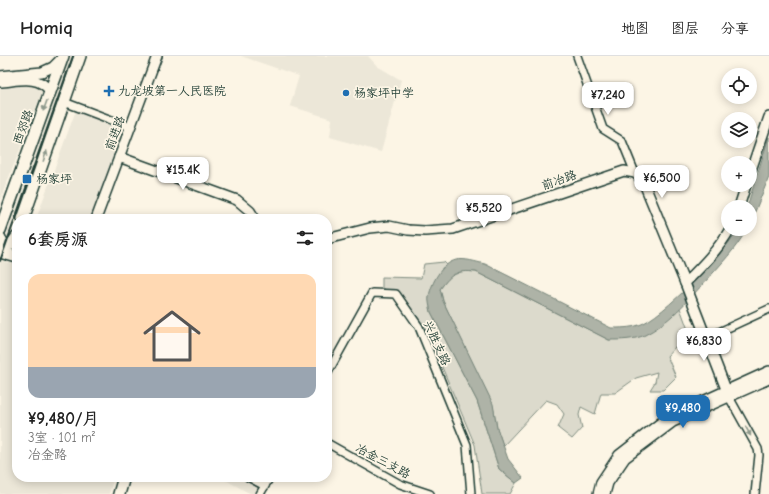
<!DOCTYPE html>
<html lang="zh">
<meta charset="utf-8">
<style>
:root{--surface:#fff;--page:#f6f6f6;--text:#222;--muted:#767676;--line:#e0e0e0;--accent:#1f6fb2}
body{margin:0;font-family:"Comic Neue","LXGW WenKai TC",sans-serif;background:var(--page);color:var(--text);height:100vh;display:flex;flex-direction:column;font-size:15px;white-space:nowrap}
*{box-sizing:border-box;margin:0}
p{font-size:13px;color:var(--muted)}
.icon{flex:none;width:22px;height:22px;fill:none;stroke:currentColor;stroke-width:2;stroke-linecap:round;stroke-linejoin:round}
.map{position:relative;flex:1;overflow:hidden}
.panel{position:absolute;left:12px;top:158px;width:320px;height:268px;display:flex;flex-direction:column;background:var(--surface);border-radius:16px;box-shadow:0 2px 10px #0003}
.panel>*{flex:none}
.tools{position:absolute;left:721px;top:12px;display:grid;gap:8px}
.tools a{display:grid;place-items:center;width:36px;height:36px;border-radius:50%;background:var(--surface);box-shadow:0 2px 10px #0003;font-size:20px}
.price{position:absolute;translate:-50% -34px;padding:0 9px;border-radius:8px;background:#fff;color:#222;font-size:13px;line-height:26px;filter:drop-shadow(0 1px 2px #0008)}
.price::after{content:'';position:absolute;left:50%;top:24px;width:12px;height:9px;margin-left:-6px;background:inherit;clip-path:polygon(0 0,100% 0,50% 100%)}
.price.on{background:var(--accent);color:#fff}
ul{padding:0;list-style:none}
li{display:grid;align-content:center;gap:8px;height:212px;padding:0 16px}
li+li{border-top:1px solid var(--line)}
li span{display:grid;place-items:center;height:124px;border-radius:12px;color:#555}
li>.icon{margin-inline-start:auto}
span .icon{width:72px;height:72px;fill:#fffc;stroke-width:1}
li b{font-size:17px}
h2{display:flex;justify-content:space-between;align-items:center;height:48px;padding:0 16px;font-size:17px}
header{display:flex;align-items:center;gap:24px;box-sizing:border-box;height:56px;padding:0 20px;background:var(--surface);border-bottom:1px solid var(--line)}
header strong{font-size:19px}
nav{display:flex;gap:22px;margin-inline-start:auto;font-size:14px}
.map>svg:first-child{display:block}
.built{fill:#ece7d8}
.green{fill:#dcdacc;stroke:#7e8c80}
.water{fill:#aeb3a7;stroke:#758479}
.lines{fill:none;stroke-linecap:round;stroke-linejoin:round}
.street-casing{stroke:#1f3d34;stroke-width:10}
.secondary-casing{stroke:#1f3d34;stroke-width:12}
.primary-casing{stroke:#1f3d34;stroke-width:14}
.street{stroke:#fcf5e5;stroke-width:7}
.secondary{stroke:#fcf5e5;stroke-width:9}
.primary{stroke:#fcf5e5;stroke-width:11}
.rail{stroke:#1f3d34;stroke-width:2}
.oneway{fill:#8e998c}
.poi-dot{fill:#1f6fb2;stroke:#fcf5e5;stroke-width:1.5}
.labels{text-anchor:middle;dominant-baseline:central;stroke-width:3.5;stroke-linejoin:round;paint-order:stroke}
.poi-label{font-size:12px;fill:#1f3d34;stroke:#fcf5e5;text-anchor:start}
.street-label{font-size:12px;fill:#1f3d34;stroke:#fcf5e5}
</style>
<header>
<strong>Homiq</strong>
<nav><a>地图</a><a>图层</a><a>分享</a></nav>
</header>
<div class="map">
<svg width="769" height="438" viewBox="0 0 769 438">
<rect width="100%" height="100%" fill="#fcf5e5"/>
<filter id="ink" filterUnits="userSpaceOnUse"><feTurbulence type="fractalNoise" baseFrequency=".025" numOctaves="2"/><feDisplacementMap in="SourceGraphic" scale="8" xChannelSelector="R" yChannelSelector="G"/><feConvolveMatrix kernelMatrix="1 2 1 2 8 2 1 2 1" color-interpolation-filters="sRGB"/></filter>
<g filter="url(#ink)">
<!-- built -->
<g class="built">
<polygon points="241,0 368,0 377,10 401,24 381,96 330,81 332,63 290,50 299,20"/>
<polygon points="33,28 43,35 0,144 0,31"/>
<polygon points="76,54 127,73 93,163 36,163"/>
<polygon points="0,204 17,209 17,421 114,421 109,438 0,438"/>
<polygon points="220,421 263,421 254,438 251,438"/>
</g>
<!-- green -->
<g class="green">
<polygon points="444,206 447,209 442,212 431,256 477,345 499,413 516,427 510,438 482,438 475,389 425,271 399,235 382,233 382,221 421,222 424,208"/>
<polygon points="463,215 476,216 609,284 644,279 680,252 690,279 676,290 667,300 676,321 663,334 650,334 655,326 657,316 636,322 615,337 601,337 595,358 581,351 579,359 582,372 572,383 558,372 564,358 557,348 546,344 503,390 497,372 493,350 443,245 440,233 449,221"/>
</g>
<!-- water -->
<g class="water">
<polygon points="769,81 769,121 750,168 750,151 747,151"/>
<path d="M738 173H747C736 193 720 209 705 226 687 245 669 267 645 279 634 284 620 284 609 284L476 216C457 214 452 217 440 233L443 245 493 348 497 372 508 403 523 422 516 427 499 413 477 345 431 256C430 251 428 245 429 240 432 226 441 208 456 204 465 202 476 206 485 208L611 272C620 272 630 272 639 269 661 263 727 194 738 173Z"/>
</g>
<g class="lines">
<!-- street casing -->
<g class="street-casing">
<g id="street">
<polyline points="577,0 603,73 622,85 635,117"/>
<polyline points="64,46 130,71"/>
<polyline points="706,282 769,253"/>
<polyline points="327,318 372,237 396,238 419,271 467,389 471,438"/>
<polyline points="729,341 758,393 759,399 755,438"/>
<polyline points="327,387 400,428 430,438"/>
<polyline points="248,421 265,430"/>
<polyline points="260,438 270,421"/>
</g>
</g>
<!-- secondary casing -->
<g class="secondary-casing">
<g id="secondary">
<polyline points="0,20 42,16 53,11 62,2"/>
<path d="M0 26C18 25 38 18 50 35"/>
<polyline points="119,101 237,144 250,155 255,163"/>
<polyline points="750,117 769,61"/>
<polyline points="739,151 746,129"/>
<polyline points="96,163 157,0"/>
<polyline points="327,183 370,172 389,170 408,174 425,175 453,173 624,115 635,117 643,125 685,227 729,341"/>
<path d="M685 227C702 210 718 194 730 173"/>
<polyline points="598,438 601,426 619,399 668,361 769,315"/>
<polyline points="605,438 608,427 625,402 673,366 769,323"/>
</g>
</g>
<!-- primary casing -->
<g class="primary-casing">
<g id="primary">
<polyline points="23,163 80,0"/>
<polyline points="0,174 63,0"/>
<polyline points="0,182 1,186 7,189 12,188 17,181"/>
<polyline points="0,196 17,201"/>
<polyline points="119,438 124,421"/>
</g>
</g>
<!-- street -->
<use href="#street" class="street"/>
<!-- secondary -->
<use href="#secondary" class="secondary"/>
<!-- primary -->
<use href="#primary" class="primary"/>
<!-- rail -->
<polyline class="rail" points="0,205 73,0"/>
</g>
<!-- one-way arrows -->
<defs><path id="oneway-solid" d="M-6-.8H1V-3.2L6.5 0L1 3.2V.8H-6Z"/></defs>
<g class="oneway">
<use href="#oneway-solid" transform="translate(45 50) rotate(110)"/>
<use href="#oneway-solid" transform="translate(45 100) rotate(-71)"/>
<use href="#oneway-solid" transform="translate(748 375) rotate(61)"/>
</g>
</g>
<!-- markers -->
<g class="poi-dot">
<path d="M107 29h4v4h4v4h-4v4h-4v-4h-4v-4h4z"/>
<circle cx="346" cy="37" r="4"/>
<rect x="22" y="118" width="10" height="10" rx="2"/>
</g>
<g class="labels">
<!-- poi labels -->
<g class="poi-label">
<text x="118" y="35">九龙坡第一人民医院</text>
<text x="354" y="37">杨家坪中学</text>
<text x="36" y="123">杨家坪</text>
</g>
<!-- street labels -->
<g class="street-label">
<text transform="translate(23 71) rotate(-70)">西郊路</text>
<text transform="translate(115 77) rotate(-70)">前进路</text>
<text transform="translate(559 124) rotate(-19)">前冶路</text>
<text transform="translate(437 287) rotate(66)">兴胜支路</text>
<text transform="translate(383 405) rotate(28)">冶金三支路</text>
</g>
</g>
</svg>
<div class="tools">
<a><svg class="icon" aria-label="locate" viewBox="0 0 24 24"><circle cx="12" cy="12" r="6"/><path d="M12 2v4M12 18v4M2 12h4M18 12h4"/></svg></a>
<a><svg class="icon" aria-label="layers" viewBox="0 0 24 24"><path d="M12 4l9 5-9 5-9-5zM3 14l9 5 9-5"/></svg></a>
<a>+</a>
<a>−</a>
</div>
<b class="price" style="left:608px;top:60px">¥7,240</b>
<b class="price" style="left:183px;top:135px">¥15.4K</b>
<b class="price" style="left:662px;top:143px">¥6,500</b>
<b class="price" style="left:484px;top:173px">¥5,520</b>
<b class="price" style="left:704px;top:306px">¥6,830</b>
<b class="price on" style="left:683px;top:373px">¥9,480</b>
<section class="panel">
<h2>6套房源<svg class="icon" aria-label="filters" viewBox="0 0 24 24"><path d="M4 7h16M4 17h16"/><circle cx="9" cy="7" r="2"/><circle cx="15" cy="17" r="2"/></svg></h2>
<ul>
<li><span style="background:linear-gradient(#ffd9b3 75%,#9aa5b1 0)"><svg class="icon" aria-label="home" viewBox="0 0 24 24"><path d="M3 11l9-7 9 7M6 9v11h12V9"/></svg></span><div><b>¥9,480/月</b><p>3室 · 101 m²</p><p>冶金路</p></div></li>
</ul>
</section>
</div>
